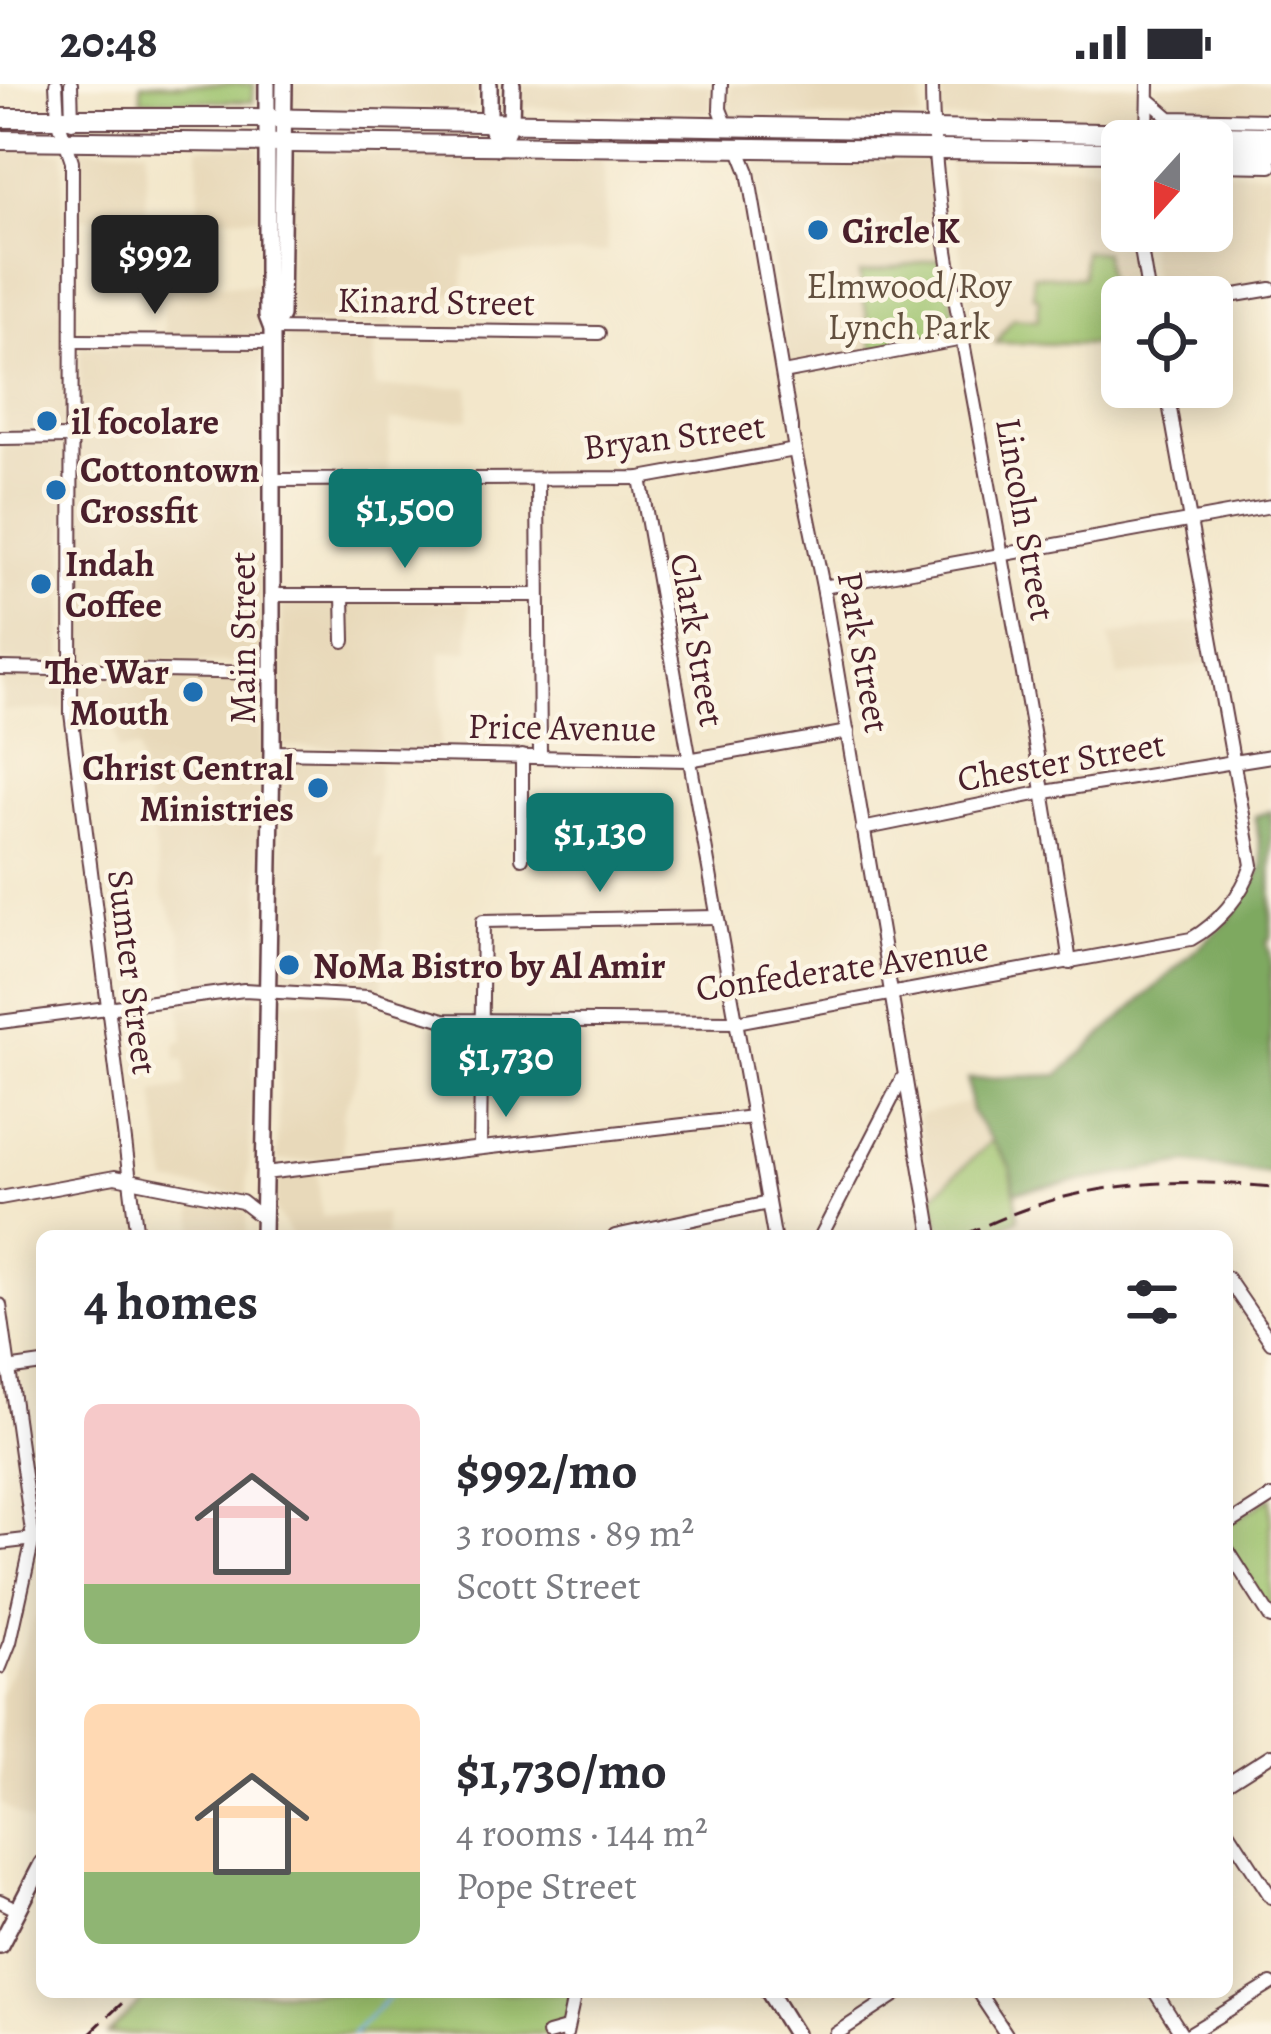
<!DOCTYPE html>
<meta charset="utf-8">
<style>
:root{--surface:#fff;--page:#f2f2f3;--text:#2b2b33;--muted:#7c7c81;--accent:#0f766e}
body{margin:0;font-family:Alegreya,serif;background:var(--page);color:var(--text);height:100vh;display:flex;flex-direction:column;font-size:45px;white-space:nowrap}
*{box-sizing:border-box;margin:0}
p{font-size:39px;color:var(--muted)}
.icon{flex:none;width:66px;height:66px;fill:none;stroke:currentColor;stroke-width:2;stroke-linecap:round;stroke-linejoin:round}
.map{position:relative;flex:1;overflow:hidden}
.details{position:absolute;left:36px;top:1146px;width:1197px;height:768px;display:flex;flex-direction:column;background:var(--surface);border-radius:18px;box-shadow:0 6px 30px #0003}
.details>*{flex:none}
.needle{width:78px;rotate:201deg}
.controls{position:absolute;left:1101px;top:36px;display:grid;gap:24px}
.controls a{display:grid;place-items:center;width:132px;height:132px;border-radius:18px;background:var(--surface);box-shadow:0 6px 30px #0003;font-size:60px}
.price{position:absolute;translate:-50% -102px;padding:0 27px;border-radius:12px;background:var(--accent);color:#fff;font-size:39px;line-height:78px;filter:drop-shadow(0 3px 6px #0008)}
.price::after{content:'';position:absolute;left:50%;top:72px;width:36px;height:27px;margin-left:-18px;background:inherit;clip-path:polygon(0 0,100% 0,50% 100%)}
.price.current{background:#222;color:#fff}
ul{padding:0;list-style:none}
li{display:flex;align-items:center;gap:36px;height:300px;padding:0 48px}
li span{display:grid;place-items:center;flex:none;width:336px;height:240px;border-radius:18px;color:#555}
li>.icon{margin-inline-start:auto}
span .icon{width:144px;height:144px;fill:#fffc;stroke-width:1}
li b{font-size:51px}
h2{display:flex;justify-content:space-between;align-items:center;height:144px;padding:0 48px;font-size:51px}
.status{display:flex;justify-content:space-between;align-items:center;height:84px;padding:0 60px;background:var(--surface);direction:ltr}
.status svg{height:33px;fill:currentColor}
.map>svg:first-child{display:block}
.built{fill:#e8d9ba}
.green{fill:#9ec36e;stroke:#74714c;stroke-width:3}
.forest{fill:#7ea961;stroke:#646446;stroke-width:3}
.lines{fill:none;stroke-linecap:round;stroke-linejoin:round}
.stream{stroke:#7fb6ee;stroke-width:3}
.minor-casing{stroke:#633d43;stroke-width:16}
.major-casing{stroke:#633d43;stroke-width:20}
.highway-casing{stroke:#633d43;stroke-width:22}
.minor{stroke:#fff;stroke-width:12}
.major{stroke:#fff;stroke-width:15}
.highway{stroke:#fff;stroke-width:18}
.rail{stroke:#4a1f2b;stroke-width:3;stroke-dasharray:18 9;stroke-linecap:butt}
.poi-dot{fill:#1f6fb2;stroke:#fcf5e5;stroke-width:4.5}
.labels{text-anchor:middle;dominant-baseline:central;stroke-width:9;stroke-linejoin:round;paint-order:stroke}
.poi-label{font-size:36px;font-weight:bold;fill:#4a1f2b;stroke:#fcf5e5;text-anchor:start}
.park-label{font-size:36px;fill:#63503f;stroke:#fcf5e5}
.street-label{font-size:36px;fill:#4a1f2b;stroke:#fcf5e5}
</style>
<div class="status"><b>20:48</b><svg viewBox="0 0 49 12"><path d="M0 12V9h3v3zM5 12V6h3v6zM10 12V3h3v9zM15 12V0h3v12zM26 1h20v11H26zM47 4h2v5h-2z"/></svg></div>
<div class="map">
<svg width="1271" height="1950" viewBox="0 0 1271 1950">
<rect width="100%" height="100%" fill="#fcf5e5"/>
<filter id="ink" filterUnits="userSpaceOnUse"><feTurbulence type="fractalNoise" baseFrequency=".00833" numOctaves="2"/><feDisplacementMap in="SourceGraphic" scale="24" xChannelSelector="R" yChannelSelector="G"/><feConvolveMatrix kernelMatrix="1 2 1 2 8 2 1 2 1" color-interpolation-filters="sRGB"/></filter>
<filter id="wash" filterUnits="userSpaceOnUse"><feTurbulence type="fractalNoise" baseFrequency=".004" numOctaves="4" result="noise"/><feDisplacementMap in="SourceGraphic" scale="48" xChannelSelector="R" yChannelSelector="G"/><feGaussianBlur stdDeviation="2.7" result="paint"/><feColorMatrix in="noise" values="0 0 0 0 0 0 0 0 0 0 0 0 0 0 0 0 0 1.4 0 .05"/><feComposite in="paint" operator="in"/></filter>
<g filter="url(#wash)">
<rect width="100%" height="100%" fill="#f3e7cb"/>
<!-- built -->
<g class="built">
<polygon points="291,0 476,0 475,25 290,22"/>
<polygon points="523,0 710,0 710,28 522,23"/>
<polygon points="731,0 922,0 921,35 730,33"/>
<polygon points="943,0 1140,0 1139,37 943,35"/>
<polygon points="1157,0 1271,0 1271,30 1156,29"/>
<polygon points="198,63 261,63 261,133 199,133"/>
<polygon points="78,64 146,64 146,134 79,134"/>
<polygon points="0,66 63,68 66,345 5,346"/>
<polygon points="291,69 603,72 608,168 465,173 462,210 392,210 390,242 289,238"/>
<polygon points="755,75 927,77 945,174 874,269 790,282"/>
<polygon points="948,76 1117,82 1122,147 1128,147 1140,213 1122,213 1122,263 974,258"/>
<polygon points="1212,87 1271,88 1271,200 1196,213 1155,213 1145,147 1212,147"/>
<polygon points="164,200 260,201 260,254 164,253"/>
<polygon points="375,251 375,304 469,303 469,335 390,337 388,390 285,386 287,252"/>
<polygon points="80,262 262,266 261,579 79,577"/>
<polygon points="3,360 67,360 63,576 1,578"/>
<polygon points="282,515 469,519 469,567 441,568 440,666 282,662"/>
<polygon points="1201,537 1209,579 1119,593 1109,552"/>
<polygon points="2,588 66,592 65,625 3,627"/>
<polygon points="78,591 262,596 260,898 188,906 180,848 163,812 138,665 118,666 114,643 77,648"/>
<polygon points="379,675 375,774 384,775 382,915 280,902 282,678"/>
<polygon points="257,913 247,1112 168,1099 154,1008 186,1002 184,975 177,976 176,959 184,956 180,921"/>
<polygon points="281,915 359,916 359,987 342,1032 343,1075 277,1077"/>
<polygon points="970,1018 971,1028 992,1056 933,1112 918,1031"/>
<polygon points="317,1087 322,1133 385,1129 386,1152 292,1152 274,1125 277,1098 283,1092"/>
<polygon points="192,1115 247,1127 246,1152 196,1152"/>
<polygon points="42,1518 42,1746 0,1719 0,1612"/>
</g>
<!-- green -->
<g class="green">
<polygon points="141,0 254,0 253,18 141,16"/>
<polygon points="1084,167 1104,168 1108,206 1122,223 1122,261 996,259 1013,234 1038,236 1039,214 1034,212 1033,191 1083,193"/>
<polygon points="945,174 958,253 874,269 859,190"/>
<polygon points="992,1056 1012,1084 1018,1135 984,1152 941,1152 933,1112"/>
<polygon points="1271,1413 1271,1534 1227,1465 1227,1441"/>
<polygon points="151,1908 575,1908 566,1950 108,1950"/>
</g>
<!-- forest -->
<polygon class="forest" points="1271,727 1271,853 1267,857 1271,875 1271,1090 1188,1079 1014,1108 1011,1084 971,1027 968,995 1058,991 1230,835 1263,783 1255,732"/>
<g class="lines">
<!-- stream -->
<polyline class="stream" points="352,1950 394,1908"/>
</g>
</g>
<g filter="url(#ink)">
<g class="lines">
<!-- minor casing -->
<g class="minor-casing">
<g id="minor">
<polyline points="56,0 58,35 72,77 71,629 137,1152"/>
<polyline points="71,0 72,38"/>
<polyline points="721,0 720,25 728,45"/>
<path d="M932 0C932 115 959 232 979 345 1011 523 1044 700 1070 879"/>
<polyline points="1148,15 1170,34 1271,36"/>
<polyline points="1147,53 1148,0"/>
<polyline points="738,63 748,88 795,366 823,503 932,1152"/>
<polyline points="1212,81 1271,82"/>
<polyline points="1138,147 1149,213"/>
<polyline points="1212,215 1271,205"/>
<polyline points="272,245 599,249"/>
<polyline points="72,257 271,258"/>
<polyline points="783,289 963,255"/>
<polyline points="0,354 71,353"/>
<polyline points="640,394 774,1152"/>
<polyline points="272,396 640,394 795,366"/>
<polyline points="538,396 540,672"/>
<polyline points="823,503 1271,422"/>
<polyline points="272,511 537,511"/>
<polyline points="343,511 344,557"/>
<polyline points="0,584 271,589"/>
<polyline points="272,668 688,676 848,648"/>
<polyline points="862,745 1045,708 1271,672"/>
<polyline points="522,774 522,672"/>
<path d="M0 938 244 906 367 913 444 936 736 938 1191 855C1218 840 1242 811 1252 781L1166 303"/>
<polyline points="480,1063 483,837 717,833"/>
<polyline points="264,1089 753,1033"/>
<polyline points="0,1114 115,1093 242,1118 264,1135"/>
<polyline points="615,1152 768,1119"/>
<polyline points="821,1152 902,995"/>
<polyline points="1227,1194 1271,1258"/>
<polyline points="0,1221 33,1455 10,1558 0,1583"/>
<polyline points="0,1286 42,1280"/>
<polyline points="1227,1441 1271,1413"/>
<polyline points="0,1459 42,1454"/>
<polyline points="1227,1465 1271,1534"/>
<polyline points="1227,1699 1271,1671"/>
<polyline points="1227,1745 1271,1813"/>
<polyline points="0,1817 16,1825"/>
<polyline points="978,1908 1006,1950"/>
<polyline points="1155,1908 1182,1950"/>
<polyline points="548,1950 566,1945"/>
<polyline points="566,1950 575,1908"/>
<polyline points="836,1950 900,1908"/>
<polyline points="1189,1950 1271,1900"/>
</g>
</g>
<!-- major casing -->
<g class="major-casing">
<g id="major">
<polyline points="489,0 489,38 493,49"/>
<polyline points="499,63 511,38 512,0"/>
<polyline points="272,245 281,232 284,0"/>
<polyline points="263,1152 272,668 272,245 267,232 267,0"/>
<polyline points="0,1861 42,1780"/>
<polyline points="769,1908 795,1950"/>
</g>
</g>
<!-- highway casing -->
<g class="highway-casing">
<g id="highway">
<polyline points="0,34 253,34 1271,52"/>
<polyline points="0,56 1122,68"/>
<polyline points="1212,69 1271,69"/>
</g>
</g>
<!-- minor -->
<use href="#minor" class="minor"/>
<!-- major -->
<use href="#major" class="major"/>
<!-- highway -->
<use href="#highway" class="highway"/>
<!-- rail -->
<g class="rail">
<path d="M963 1152C1068 1099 1155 1092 1271 1103"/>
<polyline points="89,1950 134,1908"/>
</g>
</g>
</g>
<!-- markers -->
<g class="poi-dot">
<circle cx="818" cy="146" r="12"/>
<circle cx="47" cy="337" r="12"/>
<circle cx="56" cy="406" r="12"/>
<circle cx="41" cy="500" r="12"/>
<circle cx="193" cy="608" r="12"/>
<circle cx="318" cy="704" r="12"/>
<circle cx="289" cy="881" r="12"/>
</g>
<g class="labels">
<!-- poi labels -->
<g class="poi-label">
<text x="842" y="146">Circle K</text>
<text x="71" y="337">il focolare</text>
<text x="80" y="385">Cottontown<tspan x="80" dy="41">Crossfit</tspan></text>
<text x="65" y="479">Indah<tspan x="65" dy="41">Coffee</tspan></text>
<text x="169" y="587" text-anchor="end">The War<tspan x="169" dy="41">Mouth</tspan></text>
<text x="294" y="683" text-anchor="end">Christ Central<tspan x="294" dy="41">Ministries</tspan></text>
<text x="313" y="881">NoMa Bistro by Al Amir</text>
</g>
<!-- park labels -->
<g class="park-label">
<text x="909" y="201">Elmwood/Roy<tspan x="909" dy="41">Lynch Park</tspan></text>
</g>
<!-- street labels -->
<g class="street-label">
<text transform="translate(436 217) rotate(1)">Kinard Street</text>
<text transform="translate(674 352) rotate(-7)">Bryan Street</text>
<text transform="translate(1026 435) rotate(80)">Lincoln Street</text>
<text transform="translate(242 554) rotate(-90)">Main Street</text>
<text transform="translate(698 556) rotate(80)">Clark Street</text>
<text transform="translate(864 568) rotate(80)">Park Street</text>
<text transform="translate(562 643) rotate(1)">Price Avenue</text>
<text transform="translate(1061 677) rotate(-10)">Chester Street</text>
<text transform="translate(842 884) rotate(-8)">Confederate Avenue</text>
<text transform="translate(133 888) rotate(83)">Sumter Street</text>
</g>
</g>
</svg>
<div class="controls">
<a><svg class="needle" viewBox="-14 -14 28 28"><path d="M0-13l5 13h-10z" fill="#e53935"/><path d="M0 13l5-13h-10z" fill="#7c7c81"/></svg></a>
<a><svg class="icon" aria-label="locate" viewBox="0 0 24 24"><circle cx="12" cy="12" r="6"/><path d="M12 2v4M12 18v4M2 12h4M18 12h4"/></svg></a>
</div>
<b class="price current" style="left:155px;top:233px">$992</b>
<b class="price" style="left:405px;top:487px">$1,500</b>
<b class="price" style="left:600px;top:811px">$1,130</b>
<b class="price" style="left:506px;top:1036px">$1,730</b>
<section class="details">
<h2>4 homes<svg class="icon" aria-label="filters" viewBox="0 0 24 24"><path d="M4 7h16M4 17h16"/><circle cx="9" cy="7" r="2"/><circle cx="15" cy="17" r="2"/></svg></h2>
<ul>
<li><span style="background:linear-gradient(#f6c9c9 75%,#8fb573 0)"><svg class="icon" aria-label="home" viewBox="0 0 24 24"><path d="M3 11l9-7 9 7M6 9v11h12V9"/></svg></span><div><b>$992/mo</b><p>3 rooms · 89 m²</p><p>Scott Street</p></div></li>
<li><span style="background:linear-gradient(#ffd9b3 70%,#8fb573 0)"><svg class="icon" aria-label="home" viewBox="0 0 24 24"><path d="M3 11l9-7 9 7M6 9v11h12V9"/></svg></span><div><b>$1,730/mo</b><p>4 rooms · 144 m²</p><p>Pope Street</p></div></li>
</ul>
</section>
</div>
